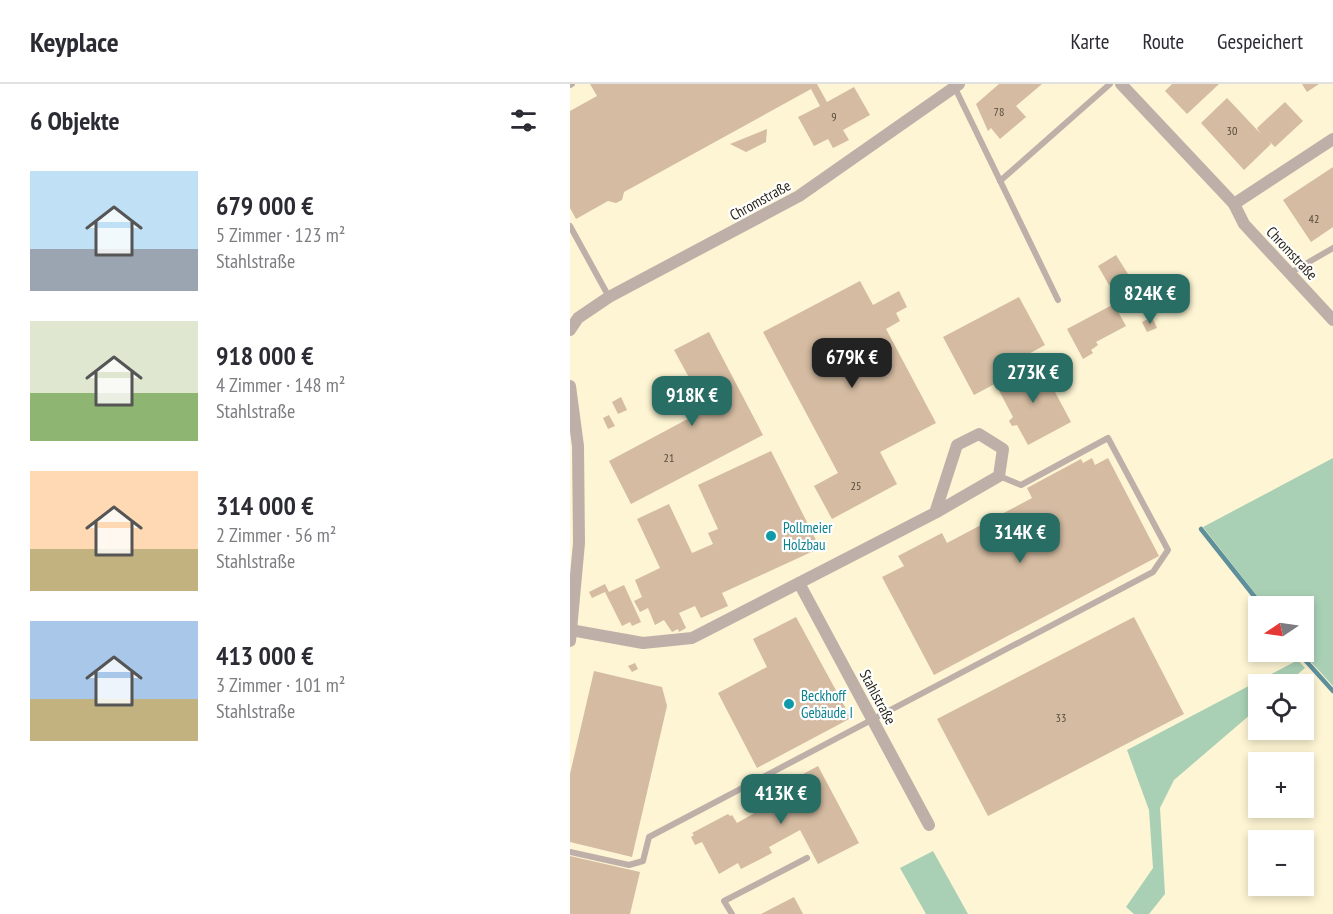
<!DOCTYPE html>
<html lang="de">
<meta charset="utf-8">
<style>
:root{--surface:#fff;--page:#f2f2f3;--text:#2b2b33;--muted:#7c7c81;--line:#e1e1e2;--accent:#286e64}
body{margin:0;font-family:"PT Sans Narrow",sans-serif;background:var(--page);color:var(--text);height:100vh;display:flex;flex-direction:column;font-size:22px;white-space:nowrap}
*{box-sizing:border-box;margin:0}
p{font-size:20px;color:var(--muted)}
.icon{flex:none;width:33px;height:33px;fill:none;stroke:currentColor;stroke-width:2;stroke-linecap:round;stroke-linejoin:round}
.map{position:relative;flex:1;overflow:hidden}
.panel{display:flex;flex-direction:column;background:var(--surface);width:570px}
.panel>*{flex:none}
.needle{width:39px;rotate:257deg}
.controls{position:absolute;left:678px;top:512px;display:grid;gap:12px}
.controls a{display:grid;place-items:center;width:66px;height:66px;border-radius:0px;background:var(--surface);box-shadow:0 3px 9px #0003;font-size:30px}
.price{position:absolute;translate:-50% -51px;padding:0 14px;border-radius:12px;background:var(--accent);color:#fff;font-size:20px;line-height:39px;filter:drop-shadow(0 2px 3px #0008)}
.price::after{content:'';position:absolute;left:50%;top:36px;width:18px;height:14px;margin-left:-9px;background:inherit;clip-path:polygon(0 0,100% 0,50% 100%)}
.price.on{background:#222;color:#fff}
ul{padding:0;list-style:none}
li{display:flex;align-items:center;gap:18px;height:150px;padding:0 30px}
li span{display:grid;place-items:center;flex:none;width:168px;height:120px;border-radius:0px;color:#555}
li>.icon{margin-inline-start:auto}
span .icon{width:72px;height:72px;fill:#fffc;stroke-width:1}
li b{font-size:26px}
h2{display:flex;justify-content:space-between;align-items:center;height:72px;padding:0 30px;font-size:26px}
header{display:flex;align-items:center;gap:36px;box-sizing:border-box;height:84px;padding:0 30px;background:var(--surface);border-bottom:2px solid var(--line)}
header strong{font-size:28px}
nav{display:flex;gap:33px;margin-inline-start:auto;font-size:21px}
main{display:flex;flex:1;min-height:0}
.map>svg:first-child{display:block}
.green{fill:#a9d0b5}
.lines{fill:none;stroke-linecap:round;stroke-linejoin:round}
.stream{stroke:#5e909c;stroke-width:4.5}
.building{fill:#d4bba1}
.service{stroke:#beb0a8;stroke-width:6}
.minor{stroke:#beb0a8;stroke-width:12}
.culture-dot{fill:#0f9aa8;stroke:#fff;stroke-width:2}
.labels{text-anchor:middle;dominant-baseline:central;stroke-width:4.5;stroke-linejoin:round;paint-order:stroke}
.number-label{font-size:12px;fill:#544b3b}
.street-label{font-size:15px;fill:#292619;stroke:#fff}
.culture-label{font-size:15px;fill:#0d838f;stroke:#fff;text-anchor:start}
</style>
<header>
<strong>Keyplace</strong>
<nav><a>Karte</a><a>Route</a><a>Gespeichert</a></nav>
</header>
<main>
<section class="panel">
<h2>6 Objekte<svg class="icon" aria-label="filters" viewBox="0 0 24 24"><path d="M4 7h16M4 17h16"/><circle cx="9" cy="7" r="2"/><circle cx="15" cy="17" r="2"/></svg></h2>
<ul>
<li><span style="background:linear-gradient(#bfe0f5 65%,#9aa5b1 0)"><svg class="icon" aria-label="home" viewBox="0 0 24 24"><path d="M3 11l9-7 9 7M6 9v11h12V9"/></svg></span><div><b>679 000 €</b><p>5 Zimmer · 123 m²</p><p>Stahlstraße</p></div></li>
<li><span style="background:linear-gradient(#dfe7d0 60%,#8fb573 0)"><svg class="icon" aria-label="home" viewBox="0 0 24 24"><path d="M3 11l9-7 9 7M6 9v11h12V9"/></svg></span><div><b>918 000 €</b><p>4 Zimmer · 148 m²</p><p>Stahlstraße</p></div></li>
<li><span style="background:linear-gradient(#ffd9b3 65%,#c2b280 0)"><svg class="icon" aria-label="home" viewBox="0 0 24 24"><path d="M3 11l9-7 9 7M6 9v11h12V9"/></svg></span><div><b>314 000 €</b><p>2 Zimmer · 56 m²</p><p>Stahlstraße</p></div></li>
<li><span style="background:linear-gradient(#a9c7e8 65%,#c2b280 0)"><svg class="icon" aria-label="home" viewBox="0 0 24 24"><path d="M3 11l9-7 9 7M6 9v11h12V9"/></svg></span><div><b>413 000 €</b><p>3 Zimmer · 101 m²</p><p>Stahlstraße</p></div></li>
</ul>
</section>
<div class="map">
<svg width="763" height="830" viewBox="0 0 763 830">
<rect width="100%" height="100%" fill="#fdf5d3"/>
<!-- green -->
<g class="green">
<polygon points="763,374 763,602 731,567 734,567 734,522 695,522 633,443"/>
<polygon points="728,576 735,584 716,600 688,600 688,624 604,696 590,724 595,810 579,830 564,830 556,823 583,784 579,726 557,666"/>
<polygon points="363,767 398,830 356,830 330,784"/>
</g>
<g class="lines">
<!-- stream -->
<g class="stream">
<polyline points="631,445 692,522"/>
<polyline points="727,567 763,607"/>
</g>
</g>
<!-- building -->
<g class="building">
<polygon points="20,0 247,0 257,18 284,3 300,31 273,46 279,56 263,64 258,55 244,62 228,33 250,22 241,5 54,108 52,116 46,119 38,117 6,135 0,124 0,27 27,12"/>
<polygon points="429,0 472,0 446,22 456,33 430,55 421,44 418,47 406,20"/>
<polygon points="602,0 649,0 617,30 595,7"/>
<polygon points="732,0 749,0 737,8"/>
<polygon points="657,14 690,49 687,44 715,18 733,37 705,63 699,57 701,60 674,86 631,39"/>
<polygon points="197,45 196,58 176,68 160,60"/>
<polygon points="763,83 763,143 741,158 713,116"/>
<polygon points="546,171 558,190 539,201 528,182"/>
<polygon points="290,197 303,221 329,207 337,223 326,229 330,237 316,245 366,339 310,368 327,400 262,435 244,402 268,389 193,248"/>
<polygon points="449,213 475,261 429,286 434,295 404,311 373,253"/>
<polygon points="544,220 556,242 526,258 528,261 521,266 523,269 513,275 497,245"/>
<polygon points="582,233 587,244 577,248 572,238"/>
<polygon points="139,248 193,351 61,420 39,377 127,330 119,315 128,310 104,266"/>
<polygon points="469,278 501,338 458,361 447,341 442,342 439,337 443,333 426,301"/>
<polygon points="105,294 116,315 95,326 84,305"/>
<polygon points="51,313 57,326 48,330 42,318"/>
<polygon points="39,331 45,342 38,345 33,334"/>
<polygon points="201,367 250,464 152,509 158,522 131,534 125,522 109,529 116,544 109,548 108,545 102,548 94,536 85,541 78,524 70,528 64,517 72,513 65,496 90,484 67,435 99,420 122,469 143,460 138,449 148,445 128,401"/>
<polygon points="522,374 525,381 538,374 589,472 364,591 312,493 334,482 328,472 372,449 377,459 462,414 457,404 511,375 513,379"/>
<polygon points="35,500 39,508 54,501 71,538 62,542 60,538 52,542 35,508 22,514 19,508"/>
<polygon points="226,533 281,634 187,684 148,609 197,583 183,555"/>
<polygon points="564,533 614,630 418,732 367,635"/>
<polygon points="65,579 68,585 62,588 58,582"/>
<polygon points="24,587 92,603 97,622 62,773 0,758 0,690"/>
<polygon points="248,682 289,759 248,780 230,746 199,763 202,769 171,785 168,779 149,790 132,758 125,761 121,753 124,751 122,749 158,730 160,732 162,731 167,739 188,727 183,717"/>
<polygon points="0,772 70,788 60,830 0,830"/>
<polygon points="224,813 233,830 191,830"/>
</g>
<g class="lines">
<!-- service -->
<g class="service">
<polyline points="0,1 2,0"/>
<polyline points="385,4 488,216"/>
<polyline points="430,97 540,0"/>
<polyline points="0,142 39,213"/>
<polyline points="720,189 763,164"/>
<polyline points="0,768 59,781 73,777 79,753 583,488 598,466 538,354 451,401 429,392"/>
<polyline points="162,830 154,817 237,774"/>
</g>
<!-- minor -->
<g class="minor">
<polyline points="551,0 664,120 763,55"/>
<polyline points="664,120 674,140 763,236"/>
<polyline points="0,246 8,234 39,213 229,112 389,0"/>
<polyline points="0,302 8,362 9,459 0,557"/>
<polyline points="229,499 359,741"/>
<polyline points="0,546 73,559 122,554 365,429 429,392 433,365 409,350 387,361 365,429"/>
</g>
</g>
<!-- markers -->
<g class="culture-dot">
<circle cx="201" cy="452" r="6"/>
<circle cx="219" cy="620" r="6"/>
</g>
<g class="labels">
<!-- number labels -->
<g class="number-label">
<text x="429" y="27">78</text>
<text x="264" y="32">9</text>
<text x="662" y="46">30</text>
<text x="744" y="134">42</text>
<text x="99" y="373">21</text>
<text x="286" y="401">25</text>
<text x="491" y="633">33</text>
</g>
<!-- street labels -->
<g class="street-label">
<text transform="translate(190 116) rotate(-29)">Chromstraße</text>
<text transform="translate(722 169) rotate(47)">Chromstraße</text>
<text transform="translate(308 613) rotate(62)">Stahlstraße</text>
</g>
<!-- culture labels -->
<g class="culture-label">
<text x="213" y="443">Pollmeier<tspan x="213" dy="17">Holzbau</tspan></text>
<text x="231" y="611">Beckhoff<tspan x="231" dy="17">Gebäude I</tspan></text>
</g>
</g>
</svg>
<div class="controls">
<a><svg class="needle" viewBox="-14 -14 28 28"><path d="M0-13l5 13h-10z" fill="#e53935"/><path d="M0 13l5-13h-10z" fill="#7c7c81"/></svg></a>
<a><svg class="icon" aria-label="locate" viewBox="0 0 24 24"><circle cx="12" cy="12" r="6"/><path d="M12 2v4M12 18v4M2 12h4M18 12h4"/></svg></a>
<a>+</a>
<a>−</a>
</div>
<b class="price" style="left:580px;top:241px">824K €</b>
<b class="price on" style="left:282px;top:305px">679K €</b>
<b class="price" style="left:463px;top:320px">273K €</b>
<b class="price" style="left:122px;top:343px">918K €</b>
<b class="price" style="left:450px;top:480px">314K €</b>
<b class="price" style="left:211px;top:741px">413K €</b>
</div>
</main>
